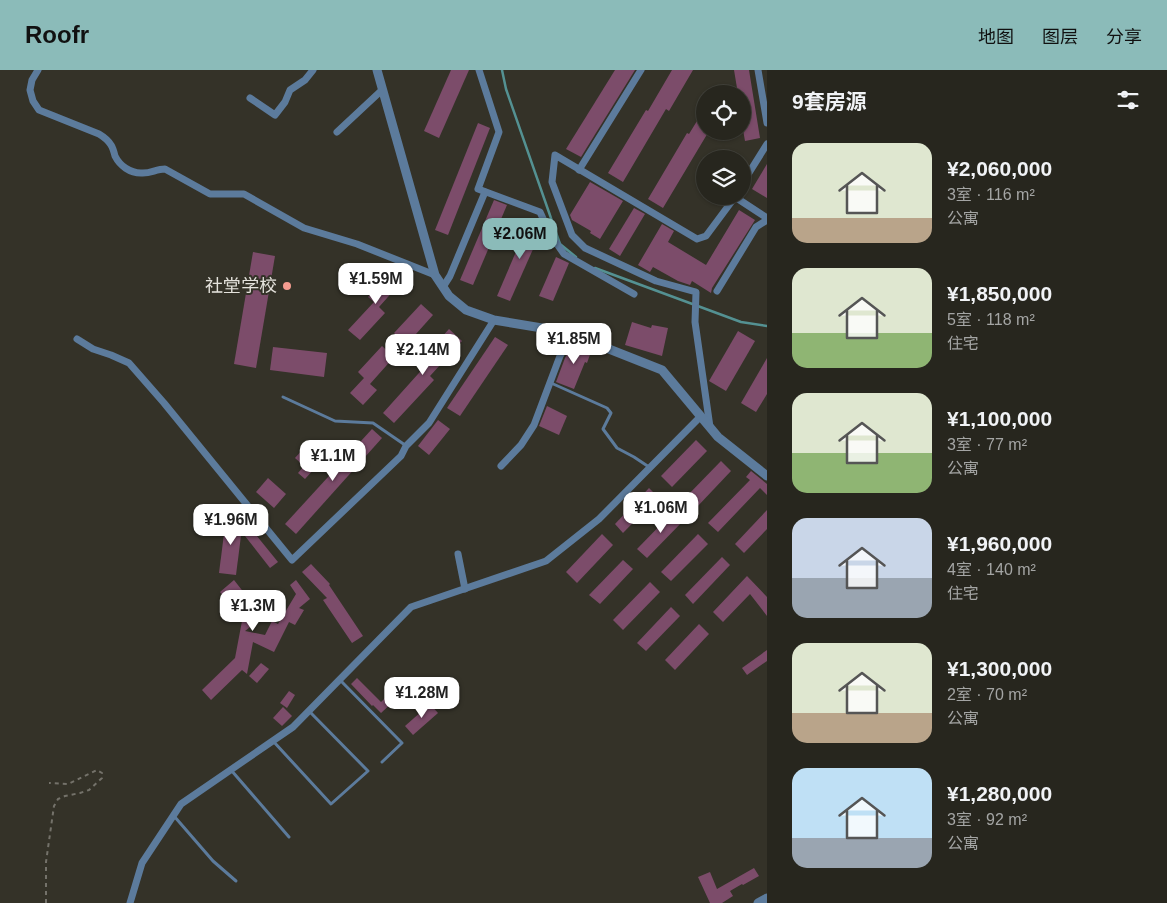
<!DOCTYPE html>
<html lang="zh">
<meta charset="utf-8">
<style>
:root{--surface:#27261e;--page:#2f2e27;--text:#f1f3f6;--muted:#a4a5a4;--line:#43433c;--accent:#8bbbb9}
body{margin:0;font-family:Arial,"Noto Sans SC",sans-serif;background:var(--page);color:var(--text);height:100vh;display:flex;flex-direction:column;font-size:19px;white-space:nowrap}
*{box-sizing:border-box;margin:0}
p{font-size:16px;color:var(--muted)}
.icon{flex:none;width:28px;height:28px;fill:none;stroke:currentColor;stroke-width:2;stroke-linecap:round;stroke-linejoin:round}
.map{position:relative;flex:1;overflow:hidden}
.side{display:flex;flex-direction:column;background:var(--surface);width:400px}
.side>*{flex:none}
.fabs{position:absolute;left:696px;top:15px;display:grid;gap:10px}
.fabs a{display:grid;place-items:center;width:55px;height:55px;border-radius:50%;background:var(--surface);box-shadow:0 1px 4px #0004,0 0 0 1px var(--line);font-size:25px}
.price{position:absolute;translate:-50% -42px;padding:0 11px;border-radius:10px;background:#fff;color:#222;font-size:16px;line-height:32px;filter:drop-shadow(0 1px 2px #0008)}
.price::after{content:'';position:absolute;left:50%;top:30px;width:15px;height:11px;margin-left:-8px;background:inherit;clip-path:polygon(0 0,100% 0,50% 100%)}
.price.on{background:var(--accent);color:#111}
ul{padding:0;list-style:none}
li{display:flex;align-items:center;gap:15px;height:125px;padding:0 25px}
li span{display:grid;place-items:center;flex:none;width:140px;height:100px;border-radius:15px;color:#555}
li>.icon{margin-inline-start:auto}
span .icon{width:60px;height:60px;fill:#fffc;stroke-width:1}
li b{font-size:21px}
h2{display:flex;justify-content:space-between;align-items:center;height:60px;padding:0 25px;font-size:21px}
header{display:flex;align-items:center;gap:30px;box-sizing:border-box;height:70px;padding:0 25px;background:var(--accent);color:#111}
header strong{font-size:24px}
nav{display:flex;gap:28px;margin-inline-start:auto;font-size:18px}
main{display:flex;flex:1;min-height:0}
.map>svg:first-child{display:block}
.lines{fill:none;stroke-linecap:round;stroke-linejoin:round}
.stream{stroke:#549192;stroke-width:2.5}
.building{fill:#7c4c6a}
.path{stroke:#74726a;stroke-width:2;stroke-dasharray:4 4;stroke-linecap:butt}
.service{stroke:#5c7b9c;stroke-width:3}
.minor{stroke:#5c7b9c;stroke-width:7}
.tertiary{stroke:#5c7b9c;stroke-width:9}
.poi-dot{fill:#f59c90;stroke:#343228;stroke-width:2}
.labels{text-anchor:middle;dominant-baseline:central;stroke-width:4;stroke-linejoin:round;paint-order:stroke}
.poi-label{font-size:18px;fill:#e4e2dc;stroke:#343228;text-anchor:end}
</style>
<header>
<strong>Roofr</strong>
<nav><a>地图</a><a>图层</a><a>分享</a></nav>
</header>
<main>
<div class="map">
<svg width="767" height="833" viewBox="0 0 767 833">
<rect width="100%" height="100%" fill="#343228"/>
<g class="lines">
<!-- stream -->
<g class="stream">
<polyline points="502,0 506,19 560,174 576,187"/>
<polyline points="595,198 741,252 767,256"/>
</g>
</g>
<!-- building -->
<g class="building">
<polygon points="451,0 469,0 439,68 424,61"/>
<polygon points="615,0 635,0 581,87 566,79"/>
<polygon points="672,0 693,0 669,41 666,39 623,112 608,103 646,40 648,41"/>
<polygon points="734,0 749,0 760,68 745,71 742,54 742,24 738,24"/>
<polygon points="705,38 705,61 709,61 663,138 648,129 687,63 689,64"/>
<polygon points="478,53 490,58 448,165 435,160"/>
<polygon points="767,94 767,128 752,119"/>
<polygon points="590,112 623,131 600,169 590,163 591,161 572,150 570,145"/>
<polygon points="494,130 507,135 473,215 460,210"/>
<polygon points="634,138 645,144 620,186 609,179"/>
<polygon points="739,140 755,150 712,218 711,223 692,211 690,215 678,211 653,197 650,202 638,195 662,154 674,161 668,172 706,195"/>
<polygon points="530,149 539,153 542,159 510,231 497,226"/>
<polygon points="253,182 275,186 256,298 234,294"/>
<polygon points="556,187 569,193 553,231 539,226"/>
<polygon points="393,200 404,209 379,237 385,243 360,270 348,260 374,232 368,227"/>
<polygon points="421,234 433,245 407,274 394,263"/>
<polygon points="632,252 651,258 652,255 668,258 662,286 625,275"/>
<polygon points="449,259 462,271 430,306 434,310 394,353 383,343 427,294 422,289"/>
<polygon points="738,261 755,271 726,321 709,311"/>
<polygon points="495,267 508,275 460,346 447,338"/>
<polygon points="574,272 592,279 587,293 585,292 574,319 556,312 565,288"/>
<polygon points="382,276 394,287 370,314 377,320 363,335 350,323 364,308 358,302"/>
<polygon points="273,277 327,283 324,307 270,300"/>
<polygon points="767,288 767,324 756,342 741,333"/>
<polygon points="547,336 567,346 559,365 539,356"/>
<polygon points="438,350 450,359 429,385 418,376"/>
<polygon points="372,359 382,368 296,464 285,454"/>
<polygon points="311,370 320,378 327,370 334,377 305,409 298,403 304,396 295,388"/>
<polygon points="696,370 707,381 672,417 661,406"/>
<polygon points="721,391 731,401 696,438 685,428"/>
<polygon points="751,401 767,414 767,425 760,418 718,462 708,453 750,410 746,407"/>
<polygon points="268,408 286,424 274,438 256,422"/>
<polygon points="649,418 658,427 623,463 615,454"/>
<polygon points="675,440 685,449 647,488 637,479"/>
<polygon points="767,440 767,459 744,483 735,474"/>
<polygon points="226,448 243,450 236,505 219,503"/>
<polygon points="252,460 278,492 270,498 245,466"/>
<polygon points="602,464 613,475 577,513 566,502"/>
<polygon points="698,464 708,474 671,511 661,502"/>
<polygon points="722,487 730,495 693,534 685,525"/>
<polygon points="623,490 633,499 600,534 589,525"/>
<polygon points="311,494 330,514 329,515 363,566 352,573 323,530 327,528 302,502"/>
<polygon points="747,506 767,527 767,546 750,524 723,552 713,542"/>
<polygon points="234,510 263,547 245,561 265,565 272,551 278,554 296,524 290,515 296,510 310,529 299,538 304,540 295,555 289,552 274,582 253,572 247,604 242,600 211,630 202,620 235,588 242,551 220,522"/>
<polygon points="650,512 660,522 623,560 613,550"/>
<polygon points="671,537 680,546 646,581 637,573"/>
<polygon points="699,554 709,564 675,600 665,590"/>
<polygon points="767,580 767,591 747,605 742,598"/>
<polygon points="261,593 269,599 257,613 249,606"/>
<polygon points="357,608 381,632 404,610 410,616 381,643 373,635 372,636 351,614"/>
<polygon points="289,621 295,625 287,638 280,633"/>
<polygon points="430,634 438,643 413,665 405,656"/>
<polygon points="283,637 292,646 282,656 273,648"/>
<polygon points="754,798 759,806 743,815 742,814 730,821 733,826 722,833 710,833 698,807 710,802 717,819"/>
</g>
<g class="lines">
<!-- path -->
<polyline class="path" points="46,833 46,792 54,736 58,729 65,726 80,723 89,720 102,708 102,703 97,700 68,714 49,713"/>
<!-- service -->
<g class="service">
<polyline points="551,313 607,338 611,343 603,359 617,378 634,387 649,397"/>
<polyline points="283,327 335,351 373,353 405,375"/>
<polyline points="340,610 402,673 382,692"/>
<polyline points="273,671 331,734 368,701 309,641"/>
<polyline points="231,700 289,767"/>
<polyline points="174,746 213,791 236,811"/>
</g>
<!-- minor -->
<g class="minor">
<path d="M38 0 32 10 30 20 33 31 39 40 99 64C104 67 108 70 111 75 113 78 114 82 115 86 120 96 130 103 141 103 150 104 156 99 165 99L210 124H244L304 158 357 174 435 205"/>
<polyline points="479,0 499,62 478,119 540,142 550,164 564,184 634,224"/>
<polyline points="758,0 767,53"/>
<polyline points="250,28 275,45 285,32 290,20 305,10 313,0"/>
<polyline points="337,62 382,20"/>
<polyline points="579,100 641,0"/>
<polyline points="742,114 767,74"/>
<polyline points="443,217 450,206 485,122"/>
<polyline points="717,221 756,157 767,150"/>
<polyline points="77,269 93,279 111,285 129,293 164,333 292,490 401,386 406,376 429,353 494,250"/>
<polyline points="710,357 695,252 696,222 656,211 585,178 572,165 552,112 555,85 697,169 706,166 735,127 767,148"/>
<polyline points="501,396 521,375 534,355 560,286 572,264"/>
<polyline points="458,484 465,519"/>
<polyline points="130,833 142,793 181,734 293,657 411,537 546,491 599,449 701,346"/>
</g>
<!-- tertiary -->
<g class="tertiary">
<polyline points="377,0 435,205 449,226 466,240 494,250 566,262 662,300 718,367 767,406"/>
<polyline points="758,833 767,828"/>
</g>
</g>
<!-- markers -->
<circle class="poi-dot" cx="287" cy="216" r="5"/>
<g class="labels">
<!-- poi labels -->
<g class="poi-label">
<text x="277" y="216">社堂学校</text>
</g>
</g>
</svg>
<div class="fabs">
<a><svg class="icon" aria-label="locate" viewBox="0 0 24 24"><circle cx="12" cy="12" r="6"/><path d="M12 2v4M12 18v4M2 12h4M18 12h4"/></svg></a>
<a><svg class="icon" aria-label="layers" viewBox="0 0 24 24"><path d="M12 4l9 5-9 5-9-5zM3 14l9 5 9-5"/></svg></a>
</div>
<b class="price on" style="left:520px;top:190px">¥2.06M</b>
<b class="price" style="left:376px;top:235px">¥1.59M</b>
<b class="price" style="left:574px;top:295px">¥1.85M</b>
<b class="price" style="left:423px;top:306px">¥2.14M</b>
<b class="price" style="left:333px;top:412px">¥1.1M</b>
<b class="price" style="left:661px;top:464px">¥1.06M</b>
<b class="price" style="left:231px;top:476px">¥1.96M</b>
<b class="price" style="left:253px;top:562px">¥1.3M</b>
<b class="price" style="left:422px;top:649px">¥1.28M</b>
</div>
<section class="side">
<h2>9套房源<svg class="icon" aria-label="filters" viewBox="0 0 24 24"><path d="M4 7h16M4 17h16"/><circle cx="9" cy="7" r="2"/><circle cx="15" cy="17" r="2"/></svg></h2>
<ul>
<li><span style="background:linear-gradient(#dfe7d0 75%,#b9a48a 0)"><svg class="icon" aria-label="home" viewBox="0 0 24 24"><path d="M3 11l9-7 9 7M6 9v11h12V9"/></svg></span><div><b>¥2,060,000</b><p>3室 · 116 m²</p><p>公寓</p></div></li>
<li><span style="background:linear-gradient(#dfe7d0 65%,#8fb573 0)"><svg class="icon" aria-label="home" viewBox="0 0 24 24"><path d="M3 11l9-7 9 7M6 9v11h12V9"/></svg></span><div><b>¥1,850,000</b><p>5室 · 118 m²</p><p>住宅</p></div></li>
<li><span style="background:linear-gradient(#dfe7d0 60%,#8fb573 0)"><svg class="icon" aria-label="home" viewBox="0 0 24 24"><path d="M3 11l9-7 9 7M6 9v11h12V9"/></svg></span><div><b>¥1,100,000</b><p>3室 · 77 m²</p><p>公寓</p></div></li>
<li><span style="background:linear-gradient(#c9d6e8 60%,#9aa5b1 0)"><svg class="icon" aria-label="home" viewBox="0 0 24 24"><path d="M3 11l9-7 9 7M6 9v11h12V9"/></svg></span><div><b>¥1,960,000</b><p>4室 · 140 m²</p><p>住宅</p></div></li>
<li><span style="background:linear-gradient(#dfe7d0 70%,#b9a48a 0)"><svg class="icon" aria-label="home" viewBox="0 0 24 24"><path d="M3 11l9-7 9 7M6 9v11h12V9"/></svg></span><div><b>¥1,300,000</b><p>2室 · 70 m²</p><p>公寓</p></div></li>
<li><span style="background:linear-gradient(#bfe0f5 70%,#9aa5b1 0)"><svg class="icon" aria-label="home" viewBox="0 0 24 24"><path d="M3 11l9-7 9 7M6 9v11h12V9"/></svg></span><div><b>¥1,280,000</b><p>3室 · 92 m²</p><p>公寓</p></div></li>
</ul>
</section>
</main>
